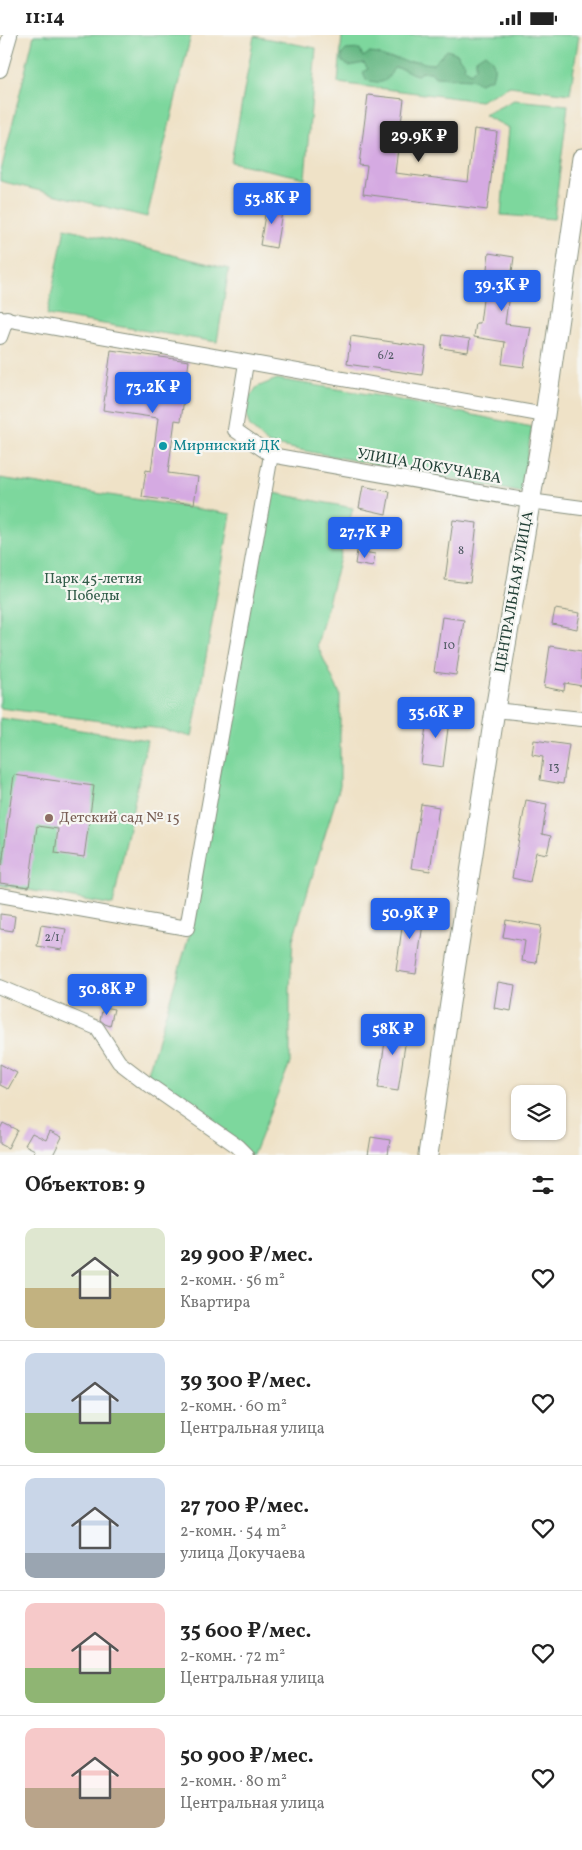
<!DOCTYPE html>
<html lang="ru">
<meta charset="utf-8">
<style>
:root{--surface:#fff;--page:#f2f2f2;--text:#222;--muted:#767676;--line:#e0e0e0;--accent:#2563eb}
body{margin:0;font-family:Vollkorn,serif;background:var(--page);color:var(--text);height:100vh;display:flex;flex-direction:column;font-size:19px;white-space:nowrap}
*{box-sizing:border-box;margin:0}
p{font-size:16px;color:var(--muted)}
.icon{flex:none;width:28px;height:28px;fill:none;stroke:currentColor;stroke-width:2;stroke-linecap:round;stroke-linejoin:round}
.map{position:relative;height:1120px;overflow:hidden}
.side{display:flex;flex-direction:column;background:var(--surface);flex:1}
.side>*{flex:none}
.tools{position:absolute;left:511px;top:1050px;display:grid;gap:10px}
.tools a{display:grid;place-items:center;width:55px;height:55px;border-radius:10px;background:var(--surface);box-shadow:0 1px 4px #0004;font-size:25px}
.price{position:absolute;translate:-50% -42px;padding:0 11px;border-radius:5px;background:var(--accent);color:#fff;font-size:16px;line-height:32px;filter:drop-shadow(0 1px 2px #0008)}
.price::after{content:'';position:absolute;left:50%;top:30px;width:15px;height:11px;margin-left:-8px;background:inherit;clip-path:polygon(0 0,100% 0,50% 100%)}
.price.active{background:#222;color:#fff}
ul{padding:0;list-style:none}
li{display:flex;align-items:center;gap:15px;height:125px;padding:0 25px}
li+li{border-top:1px solid var(--line)}
li span{display:grid;place-items:center;flex:none;width:140px;height:100px;border-radius:10px;color:#555}
li>.icon{margin-inline-start:auto}
span .icon{width:60px;height:60px;fill:#fffc;stroke-width:1}
li b{font-size:21px}
h2{display:flex;justify-content:space-between;align-items:center;height:60px;padding:0 25px;font-size:21px}
.status{display:flex;justify-content:space-between;align-items:center;height:35px;padding:0 25px;background:var(--surface);direction:ltr}
.status svg{height:14px;fill:currentColor}
.map>svg:first-child{display:block}
.green{fill:#7dd79d;stroke:#4e8a68}
.forest{fill:#66b884;stroke:#427a5c}
.building{fill:#d5aae2}
.lines{fill:none;stroke-linecap:round;stroke-linejoin:round}
.street-casing{stroke:#87907e;stroke-width:16}
.secondary-casing{stroke:#87907e;stroke-width:21}
.street{stroke:#fff;stroke-width:14}
.secondary{stroke:#fff;stroke-width:19}
.culture-dot{fill:#0f9aa8;stroke:#f6f6f2;stroke-width:2}
.education-dot{fill:#8d6e63;stroke:#f6f6f2;stroke-width:2}
.labels{text-anchor:middle;dominant-baseline:central;stroke-width:4.5;stroke-linejoin:round;paint-order:stroke}
.number-label{font-size:12px;fill:#4c5860}
.culture-label{font-size:15px;fill:#0d838f;stroke:#f6f6f2;text-anchor:start}
.street-label{font-size:15px;fill:#1f3d34;stroke:#f6f6f2}
.park-label{font-size:15px;fill:#325c49;stroke:#f6f6f2}
.education-label{font-size:15px;fill:#785e54;stroke:#f6f6f2;text-anchor:start}
</style>
<div class="status"><b>11:14</b><svg viewBox="0 0 49 12"><path d="M0 12V9h3v3zM5 12V6h3v6zM10 12V3h3v9zM15 12V0h3v12zM26 1h20v11H26zM47 4h2v5h-2z"/></svg></div>
<div class="map">
<svg width="582" height="1120" viewBox="0 0 582 1120">
<rect width="100%" height="100%" fill="#f6f6f2"/>
<filter id="ink" filterUnits="userSpaceOnUse"><feTurbulence type="fractalNoise" baseFrequency=".02" numOctaves="2"/><feDisplacementMap in="SourceGraphic" scale="10" xChannelSelector="R" yChannelSelector="G"/><feConvolveMatrix kernelMatrix="1 2 1 2 8 2 1 2 1" color-interpolation-filters="sRGB"/></filter>
<filter id="wash" filterUnits="userSpaceOnUse"><feTurbulence type="fractalNoise" baseFrequency=".0096" numOctaves="4" result="noise"/><feDisplacementMap in="SourceGraphic" scale="20" xChannelSelector="R" yChannelSelector="G"/><feGaussianBlur stdDeviation="1.12" result="paint"/><feColorMatrix in="noise" values="0 0 0 0 0 0 0 0 0 0 0 0 0 0 0 0 0 1.4 0 .05"/><feComposite in="paint" operator="in"/></filter>
<g filter="url(#wash)">
<rect width="100%" height="100%" fill="#efe2c7"/>
<!-- green -->
<g class="green">
<polygon points="34,0 191,0 147,182 0,146 0,140"/>
<polygon points="342,0 579,0 570,59 510,51 480,66 338,48"/>
<polygon points="254,1 316,13 305,143 231,127"/>
<polygon points="514,65 568,70 554,184 501,180 509,93 484,80"/>
<polygon points="65,193 229,234 217,307 47,280"/>
<polygon points="277,344 380,361 532,392 527,422 524,458 269,409 250,392 246,380 247,366 257,352"/>
<polygon points="0,443 231,479 192,702 162,694 0,673"/>
<polygon points="269,457 353,473 317,610 340,659 340,751 293,904 290,954 290,1028 253,1120 251,1120 146,1044 192,891"/>
<polygon points="0,683 147,705 113,870 0,850"/>
</g>
<!-- forest -->
<path class="forest" d="M360 14 363 22 369 18 378 19 386 23 399 24 406 27 420 26 424 28 433 29 447 15 458 19 459 23 462 25 465 29 464 33 471 38 476 32V24L485 18C495 26 496 31 492 43L480 48 471 44 435 42 431 37H422L417 40C408 38 404 32 394 33 385 49 383 49 366 45L363 37 368 34 364 28 349 31 342 26V19L346 15Z"/>
<g id="blocks">
<!-- building -->
<g class="building">
<polygon points="368,60 404,64 395,138 468,147 474,94 497,97 487,175 363,159 367,131 359,130"/>
<polygon points="267,168 283,171 276,213 260,210"/>
<polygon points="489,218 514,222 505,289 531,292 524,332 502,329 505,307 474,302 476,288 480,288"/>
<polygon points="443,300 470,304 468,317 441,313"/>
<polygon points="351,301 426,312 422,340 347,329"/>
<polygon points="111,315 189,326 181,386 175,385 168,438 198,442 194,469 142,462 146,435 151,436 158,383 103,375"/>
<polygon points="363,451 390,457 386,479 359,473"/>
<polygon points="453,485 477,488 470,548 445,545"/>
<polygon points="357,516 375,519 373,532 355,529"/>
<polygon points="555,574 580,578 577,594 552,589"/>
<polygon points="442,582 464,585 456,640 434,637"/>
<polygon points="550,611 582,616 582,651 565,648 564,656 544,652"/>
<polygon points="428,676 450,678 443,732 421,729"/>
<polygon points="534,705 569,710 563,749 540,745 543,722 532,720"/>
<polygon points="14,740 94,751 84,822 55,818 58,794 37,791 29,852 0,848 0,829 2,830"/>
<polygon points="526,765 547,769 542,799 551,801 547,819 536,817 530,847 512,843"/>
<polygon points="421,769 439,772 430,836 411,833"/>
<polygon points="405,871 425,874 416,939 396,936"/>
<polygon points="0,879 15,881 13,896 0,894"/>
<polygon points="506,885 541,891 536,928 522,926 525,906 503,902"/>
<polygon points="41,890 66,894 62,915 37,911"/>
<polygon points="498,947 515,950 511,976 494,973"/>
<polygon points="103,972 114,974 110,991 105,989 100,985"/>
<polygon points="388,987 408,990 398,1056 378,1053"/>
<polygon points="0,1029 17,1038 8,1054 0,1050"/>
<polygon points="3,1088 17,1095 8,1113 0,1109 0,1094"/>
<polygon points="50,1096 62,1102 53,1120 33,1120 35,1115 25,1110 32,1098 46,1105"/>
<polygon points="371,1102 390,1105 388,1120 368,1120"/>
</g>
</g>
</g>
<g filter="url(#ink)">
<use href="#blocks" fill-opacity="0" stroke="#87907e" stroke-width="1"/>
<g class="lines">
<!-- street casing -->
<g class="street-casing">
<g id="street">
<polyline points="0,35 10,0"/>
<polyline points="0,283 545,380"/>
<polyline points="0,302 7,283"/>
<polyline points="271,420 530,466 582,473"/>
<polyline points="495,675 582,684"/>
<polyline points="0,860 187,893 271,420 235,395 246,328"/>
<polyline points="0,952 97,993 119,1027 145,1047 237,1111 246,1120"/>
</g>
</g>
<!-- secondary casing -->
<g class="secondary-casing">
<polyline id="secondary" points="428,1120 450,968 495,675 545,380 582,123"/>
</g>
<!-- street -->
<use href="#street" class="street"/>
<!-- secondary -->
<use href="#secondary" class="secondary"/>
</g>
</g>
<!-- markers -->
<circle class="culture-dot" cx="163" cy="411" r="5"/>
<circle class="education-dot" cx="49" cy="783" r="5"/>
<g class="labels">
<!-- number labels -->
<g class="number-label">
<text x="386" y="321">6/2</text>
<text x="461" y="516">8</text>
<text x="449" y="611">10</text>
<text x="554" y="733">13</text>
<text x="52" y="903">2/1</text>
</g>
<!-- culture labels -->
<g class="culture-label">
<text x="173" y="411">Мирниский ДК</text>
</g>
<!-- street labels -->
<g class="street-label">
<text transform="translate(429 432) rotate(10)">УЛИЦА ДОКУЧАЕВА</text>
<text transform="translate(515 557) rotate(-80)">ЦЕНТРАЛЬНАЯ УЛИЦА</text>
</g>
<!-- park labels -->
<g class="park-label">
<text x="93" y="544">Парк 45-летия<tspan x="93" dy="17">Победы</tspan></text>
</g>
<!-- education labels -->
<g class="education-label">
<text x="59" y="783">Детский сад № 15</text>
</g>
</g>
</svg>
<div class="tools">
<a><svg class="icon" aria-label="layers" viewBox="0 0 24 24"><path d="M12 4l9 5-9 5-9-5zM3 14l9 5 9-5"/></svg></a>
</div>
<b class="price active" style="left:419px;top:128px">29.9K ₽</b>
<b class="price" style="left:272px;top:190px">53.8K ₽</b>
<b class="price" style="left:502px;top:277px">39.3K ₽</b>
<b class="price" style="left:153px;top:379px">73.2K ₽</b>
<b class="price" style="left:365px;top:524px">27.7K ₽</b>
<b class="price" style="left:436px;top:704px">35.6K ₽</b>
<b class="price" style="left:410px;top:905px">50.9K ₽</b>
<b class="price" style="left:107px;top:981px">30.8K ₽</b>
<b class="price" style="left:393px;top:1021px">58K ₽</b>
</div>
<section class="side">
<h2>Объектов: 9<svg class="icon" aria-label="filters" viewBox="0 0 24 24"><path d="M4 7h16M4 17h16"/><circle cx="9" cy="7" r="2"/><circle cx="15" cy="17" r="2"/></svg></h2>
<ul>
<li><span style="background:linear-gradient(#dfe7d0 60%,#c2b280 0)"><svg class="icon" aria-label="home" viewBox="0 0 24 24"><path d="M3 11l9-7 9 7M6 9v11h12V9"/></svg></span><div><b>29 900 ₽/мес.</b><p>2-комн. · 56 m²</p><p>Квартира</p></div><svg class="icon" aria-label="heart" viewBox="0 0 24 24"><path d="M12 20l-8-8c-3-5 5-10 8-4 3-6 11-1 8 4z"/></svg></li>
<li><span style="background:linear-gradient(#c9d6e8 60%,#8fb573 0)"><svg class="icon" aria-label="home" viewBox="0 0 24 24"><path d="M3 11l9-7 9 7M6 9v11h12V9"/></svg></span><div><b>39 300 ₽/мес.</b><p>2-комн. · 60 m²</p><p>Центральная улица</p></div><svg class="icon" aria-label="heart" viewBox="0 0 24 24"><path d="M12 20l-8-8c-3-5 5-10 8-4 3-6 11-1 8 4z"/></svg></li>
<li><span style="background:linear-gradient(#c9d6e8 75%,#9aa5b1 0)"><svg class="icon" aria-label="home" viewBox="0 0 24 24"><path d="M3 11l9-7 9 7M6 9v11h12V9"/></svg></span><div><b>27 700 ₽/мес.</b><p>2-комн. · 54 m²</p><p>улица Докучаева</p></div><svg class="icon" aria-label="heart" viewBox="0 0 24 24"><path d="M12 20l-8-8c-3-5 5-10 8-4 3-6 11-1 8 4z"/></svg></li>
<li><span style="background:linear-gradient(#f6c9c9 65%,#8fb573 0)"><svg class="icon" aria-label="home" viewBox="0 0 24 24"><path d="M3 11l9-7 9 7M6 9v11h12V9"/></svg></span><div><b>35 600 ₽/мес.</b><p>2-комн. · 72 m²</p><p>Центральная улица</p></div><svg class="icon" aria-label="heart" viewBox="0 0 24 24"><path d="M12 20l-8-8c-3-5 5-10 8-4 3-6 11-1 8 4z"/></svg></li>
<li><span style="background:linear-gradient(#f6c9c9 60%,#b9a48a 0)"><svg class="icon" aria-label="home" viewBox="0 0 24 24"><path d="M3 11l9-7 9 7M6 9v11h12V9"/></svg></span><div><b>50 900 ₽/мес.</b><p>2-комн. · 80 m²</p><p>Центральная улица</p></div><svg class="icon" aria-label="heart" viewBox="0 0 24 24"><path d="M12 20l-8-8c-3-5 5-10 8-4 3-6 11-1 8 4z"/></svg></li>
</ul>
</section>
